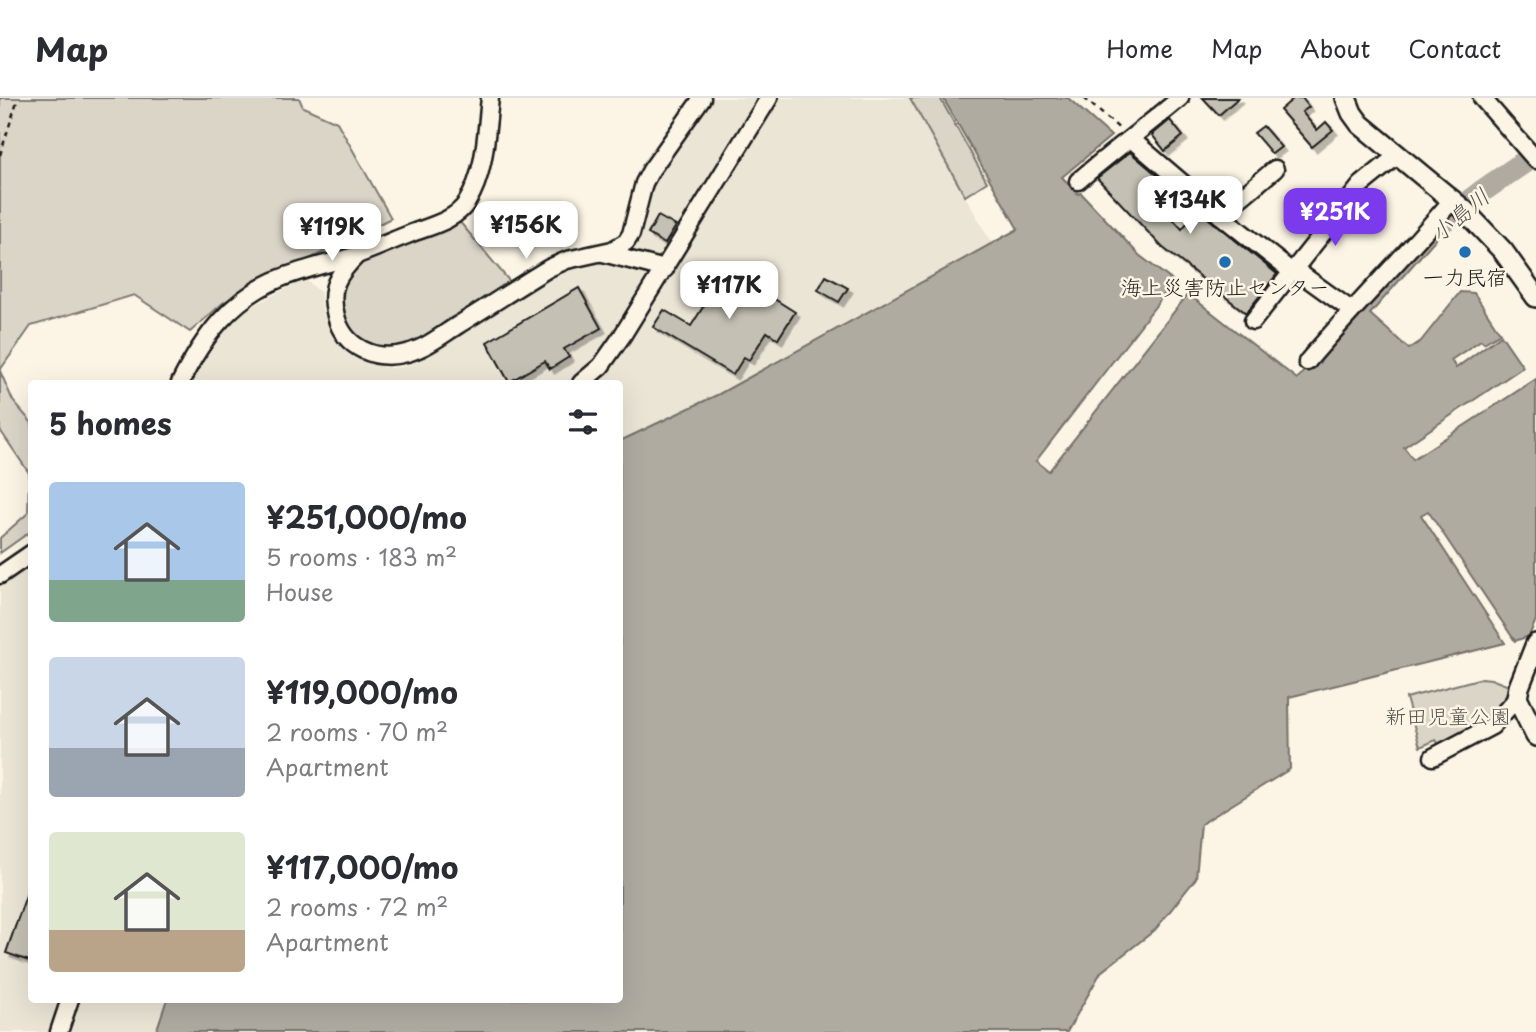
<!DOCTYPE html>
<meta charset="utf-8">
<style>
:root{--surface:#fff;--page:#f7f7f7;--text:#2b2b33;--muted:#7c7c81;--line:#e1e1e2;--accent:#7c3aed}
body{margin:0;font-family:"Playpen Sans","Klee One",sans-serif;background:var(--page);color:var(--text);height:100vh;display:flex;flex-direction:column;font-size:26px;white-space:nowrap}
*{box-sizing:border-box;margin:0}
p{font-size:23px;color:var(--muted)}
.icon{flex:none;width:38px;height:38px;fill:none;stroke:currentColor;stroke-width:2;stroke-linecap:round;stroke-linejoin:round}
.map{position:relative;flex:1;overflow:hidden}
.details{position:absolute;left:28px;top:282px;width:595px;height:623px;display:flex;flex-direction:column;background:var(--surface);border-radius:7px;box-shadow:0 7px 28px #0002}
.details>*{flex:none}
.price{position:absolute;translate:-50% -60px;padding:0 16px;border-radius:14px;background:#fff;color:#222;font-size:23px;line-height:46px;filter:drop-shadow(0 2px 4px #0008)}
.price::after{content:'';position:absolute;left:50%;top:42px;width:21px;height:16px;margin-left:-10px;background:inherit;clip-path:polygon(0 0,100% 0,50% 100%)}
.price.on{background:var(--accent);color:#fff}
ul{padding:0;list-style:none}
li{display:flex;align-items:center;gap:21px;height:175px;padding:0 21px}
li span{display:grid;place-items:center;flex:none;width:196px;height:140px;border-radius:7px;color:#555}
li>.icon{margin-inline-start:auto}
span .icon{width:84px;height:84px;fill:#fffc;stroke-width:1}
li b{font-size:30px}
h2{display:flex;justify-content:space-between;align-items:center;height:84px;padding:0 21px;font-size:30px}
header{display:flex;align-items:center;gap:42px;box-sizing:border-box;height:98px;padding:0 35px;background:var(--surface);border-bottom:2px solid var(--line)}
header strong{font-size:33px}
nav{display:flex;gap:38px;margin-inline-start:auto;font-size:24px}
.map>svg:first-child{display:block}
.built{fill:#ebe5d6}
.green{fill:#dbd5c8;stroke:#7c7872;stroke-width:2}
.water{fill:#b0aba1;stroke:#75726c;stroke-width:2}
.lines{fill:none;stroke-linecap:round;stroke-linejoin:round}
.river{stroke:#b0aba1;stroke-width:23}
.building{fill:#c4c0b3;stroke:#1c1c1c;stroke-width:2;filter:url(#shadow)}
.minor-casing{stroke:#1c1c1c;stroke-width:21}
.major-casing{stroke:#1c1c1c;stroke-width:24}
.path{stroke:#1c1c1c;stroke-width:2.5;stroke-dasharray:5 5;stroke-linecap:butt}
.minor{stroke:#fcf5e5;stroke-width:16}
.major{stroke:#fcf5e5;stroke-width:19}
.poi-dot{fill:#1f6fb2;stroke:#fcf5e5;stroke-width:2.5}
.labels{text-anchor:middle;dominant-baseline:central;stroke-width:5;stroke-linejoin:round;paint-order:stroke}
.poi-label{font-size:21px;fill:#1c1c1c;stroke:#fcf5e5}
.park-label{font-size:21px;fill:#555450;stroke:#fcf5e5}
.water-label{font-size:23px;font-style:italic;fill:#575551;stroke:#fcf5e5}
</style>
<header>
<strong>Map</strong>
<nav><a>Home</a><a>Map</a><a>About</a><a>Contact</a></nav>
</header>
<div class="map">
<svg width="1536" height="934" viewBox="0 0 1536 934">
<defs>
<filter id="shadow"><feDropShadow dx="4.5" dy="4.5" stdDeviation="0" flood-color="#0004"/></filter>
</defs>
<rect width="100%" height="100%" fill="#fcf5e5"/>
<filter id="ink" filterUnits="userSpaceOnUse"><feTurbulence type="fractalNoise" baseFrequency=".0143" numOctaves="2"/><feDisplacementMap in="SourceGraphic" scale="14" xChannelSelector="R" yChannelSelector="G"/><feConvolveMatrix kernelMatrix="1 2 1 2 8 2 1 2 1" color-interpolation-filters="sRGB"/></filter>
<g filter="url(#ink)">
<!-- built -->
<g class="built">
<polygon points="710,0 910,0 992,146 719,296 620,343 620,285 191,285 210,249 237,219 256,206 305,181 321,195 322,212 328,229 339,246 353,259 370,266 390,270 406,268 420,262 556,174 569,169 607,164 628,154 634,148 655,75"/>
<polygon points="31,464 32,901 167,901 156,934 0,934 0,489"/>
</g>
<!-- green -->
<g class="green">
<polygon points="0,0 299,0 303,9 337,24 391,120 224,204 190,234 134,197 31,228 0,272"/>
<polygon points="910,0 940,0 987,84 965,98"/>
<polygon points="454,117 516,191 396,258 348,241 334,189 344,170"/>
<polygon points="0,273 13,303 32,325 31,433 0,455 0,440 28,415 29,375 0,332"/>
<polygon points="1482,580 1491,581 1514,590 1505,610 1442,651 1436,642 1420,649 1406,600"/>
</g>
<!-- water -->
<polygon class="water" points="943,0 1068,0 1111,38 1062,79 1078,96 1081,95 1139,157 1174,184 1036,363 1049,373 1188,196 1297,281 1453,108 1460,113 1370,216 1409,251 1421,243 1460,194 1474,195 1500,235 1484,245 1481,242 1451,262 1456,270 1501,237 1523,269 1404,349 1413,361 1536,281 1536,522 1529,538 1515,543 1428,413 1421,417 1505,545 1289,599 1290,671 1201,726 1196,780 1155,832 1101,874 1067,934 156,934 167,901 620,901 620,343 719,296 1018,131"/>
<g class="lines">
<!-- river -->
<polyline class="river" points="1445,122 1481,94 1536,56"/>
</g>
<!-- building -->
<g class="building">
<polygon points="1203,0 1238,0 1219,17"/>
<polygon points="1294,0 1302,0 1309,9 1302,14 1317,32 1326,24 1333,32 1312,49 1280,12"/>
<polygon points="1170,22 1183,38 1165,53 1152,37"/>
<polygon points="1263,28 1281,49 1272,56 1254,35"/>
<polygon points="1130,54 1163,82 1149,95 1182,131 1198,112 1277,176 1246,215 1162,149 1097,80"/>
<polygon points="658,118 676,128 665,146 648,136"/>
<polygon points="719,166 795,214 778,241 767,234 749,262 744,259 733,277 653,229 664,212 691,228 710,198 702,193"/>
<polygon points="826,178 848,190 839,204 818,192"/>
<polygon points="579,190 601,230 564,251 569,259 550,271 545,263 509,284 487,244"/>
<polygon points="30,786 32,786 32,864 6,855"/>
</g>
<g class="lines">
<!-- minor casing -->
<g class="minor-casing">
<g id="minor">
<polyline points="1482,0 1536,62"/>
<polyline points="1131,41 1220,117 1292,174"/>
<path d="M1078 83C1111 54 1146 29 1180 0"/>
<polyline points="1220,117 1275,71"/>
<polyline points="603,155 665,171"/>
<path d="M357 157C338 176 328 190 336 218 344 250 376 264 407 255 426 250 442 237 458 227 489 208 519 188 549 170L567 162 612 152 626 144 631 136 644 85 651 72 702 0"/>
<polyline points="1294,171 1351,212"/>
<polyline points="1253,223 1361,87 1398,57"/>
<path d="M1307 264C1354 208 1406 157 1453 101"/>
<path d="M180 285C203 239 231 200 281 180 306 170 332 165 357 157 376 150 394 142 412 135 431 128 456 122 467 104 486 74 486 34 490 0"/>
<polyline points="581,285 601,268 622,238 769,0"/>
<polyline points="0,477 32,455"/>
<polyline points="1433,659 1492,628 1517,600"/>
<polyline points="59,934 70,901"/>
</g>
</g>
<!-- major casing -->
<g class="major-casing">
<g id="major">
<polyline points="1346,0 1352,15 1360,26 1464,112 1503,153 1536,199"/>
<polyline points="1536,546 1519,589 1517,600 1536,638"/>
</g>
</g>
<!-- path -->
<g class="path">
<polyline points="1084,0 1121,32"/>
<polyline points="0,57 18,0"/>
</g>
<!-- minor -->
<use href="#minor" class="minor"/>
<!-- major -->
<use href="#major" class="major"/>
</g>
</g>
<!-- markers -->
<g class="poi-dot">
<circle cx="1465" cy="154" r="7"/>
<circle cx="1225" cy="164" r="7"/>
</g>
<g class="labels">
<!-- poi labels -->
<g class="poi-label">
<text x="1465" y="178">一力民宿</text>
<text x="1225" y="188">海上災害防止センター</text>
</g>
<!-- park labels -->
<g class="park-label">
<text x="1448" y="617">新田児童公園</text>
</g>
<!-- water labels -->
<g class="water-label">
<text transform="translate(1459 116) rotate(-40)">小島川</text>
</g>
</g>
</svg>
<b class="price" style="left:1190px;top:138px">¥134K</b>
<b class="price on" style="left:1335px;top:150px">¥251K</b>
<b class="price" style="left:526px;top:163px">¥156K</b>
<b class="price" style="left:332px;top:165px">¥119K</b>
<b class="price" style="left:729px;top:223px">¥117K</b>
<section class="details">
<h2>5 homes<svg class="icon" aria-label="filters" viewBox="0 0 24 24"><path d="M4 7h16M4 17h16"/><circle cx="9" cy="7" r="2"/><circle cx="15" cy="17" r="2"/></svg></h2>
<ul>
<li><span style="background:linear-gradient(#a9c7e8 70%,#7fa58c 0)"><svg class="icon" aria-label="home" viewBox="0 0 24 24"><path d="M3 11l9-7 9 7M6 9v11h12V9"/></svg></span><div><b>¥251,000/mo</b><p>5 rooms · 183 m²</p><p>House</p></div></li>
<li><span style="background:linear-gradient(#c9d6e8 65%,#9aa5b1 0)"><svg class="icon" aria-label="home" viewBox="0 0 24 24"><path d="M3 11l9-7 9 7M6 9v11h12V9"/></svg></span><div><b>¥119,000/mo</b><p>2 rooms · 70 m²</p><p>Apartment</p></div></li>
<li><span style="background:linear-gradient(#dfe7d0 70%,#b9a48a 0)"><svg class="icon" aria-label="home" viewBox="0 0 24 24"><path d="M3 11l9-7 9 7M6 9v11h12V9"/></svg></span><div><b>¥117,000/mo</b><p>2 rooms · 72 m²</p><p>Apartment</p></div></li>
</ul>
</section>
</div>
